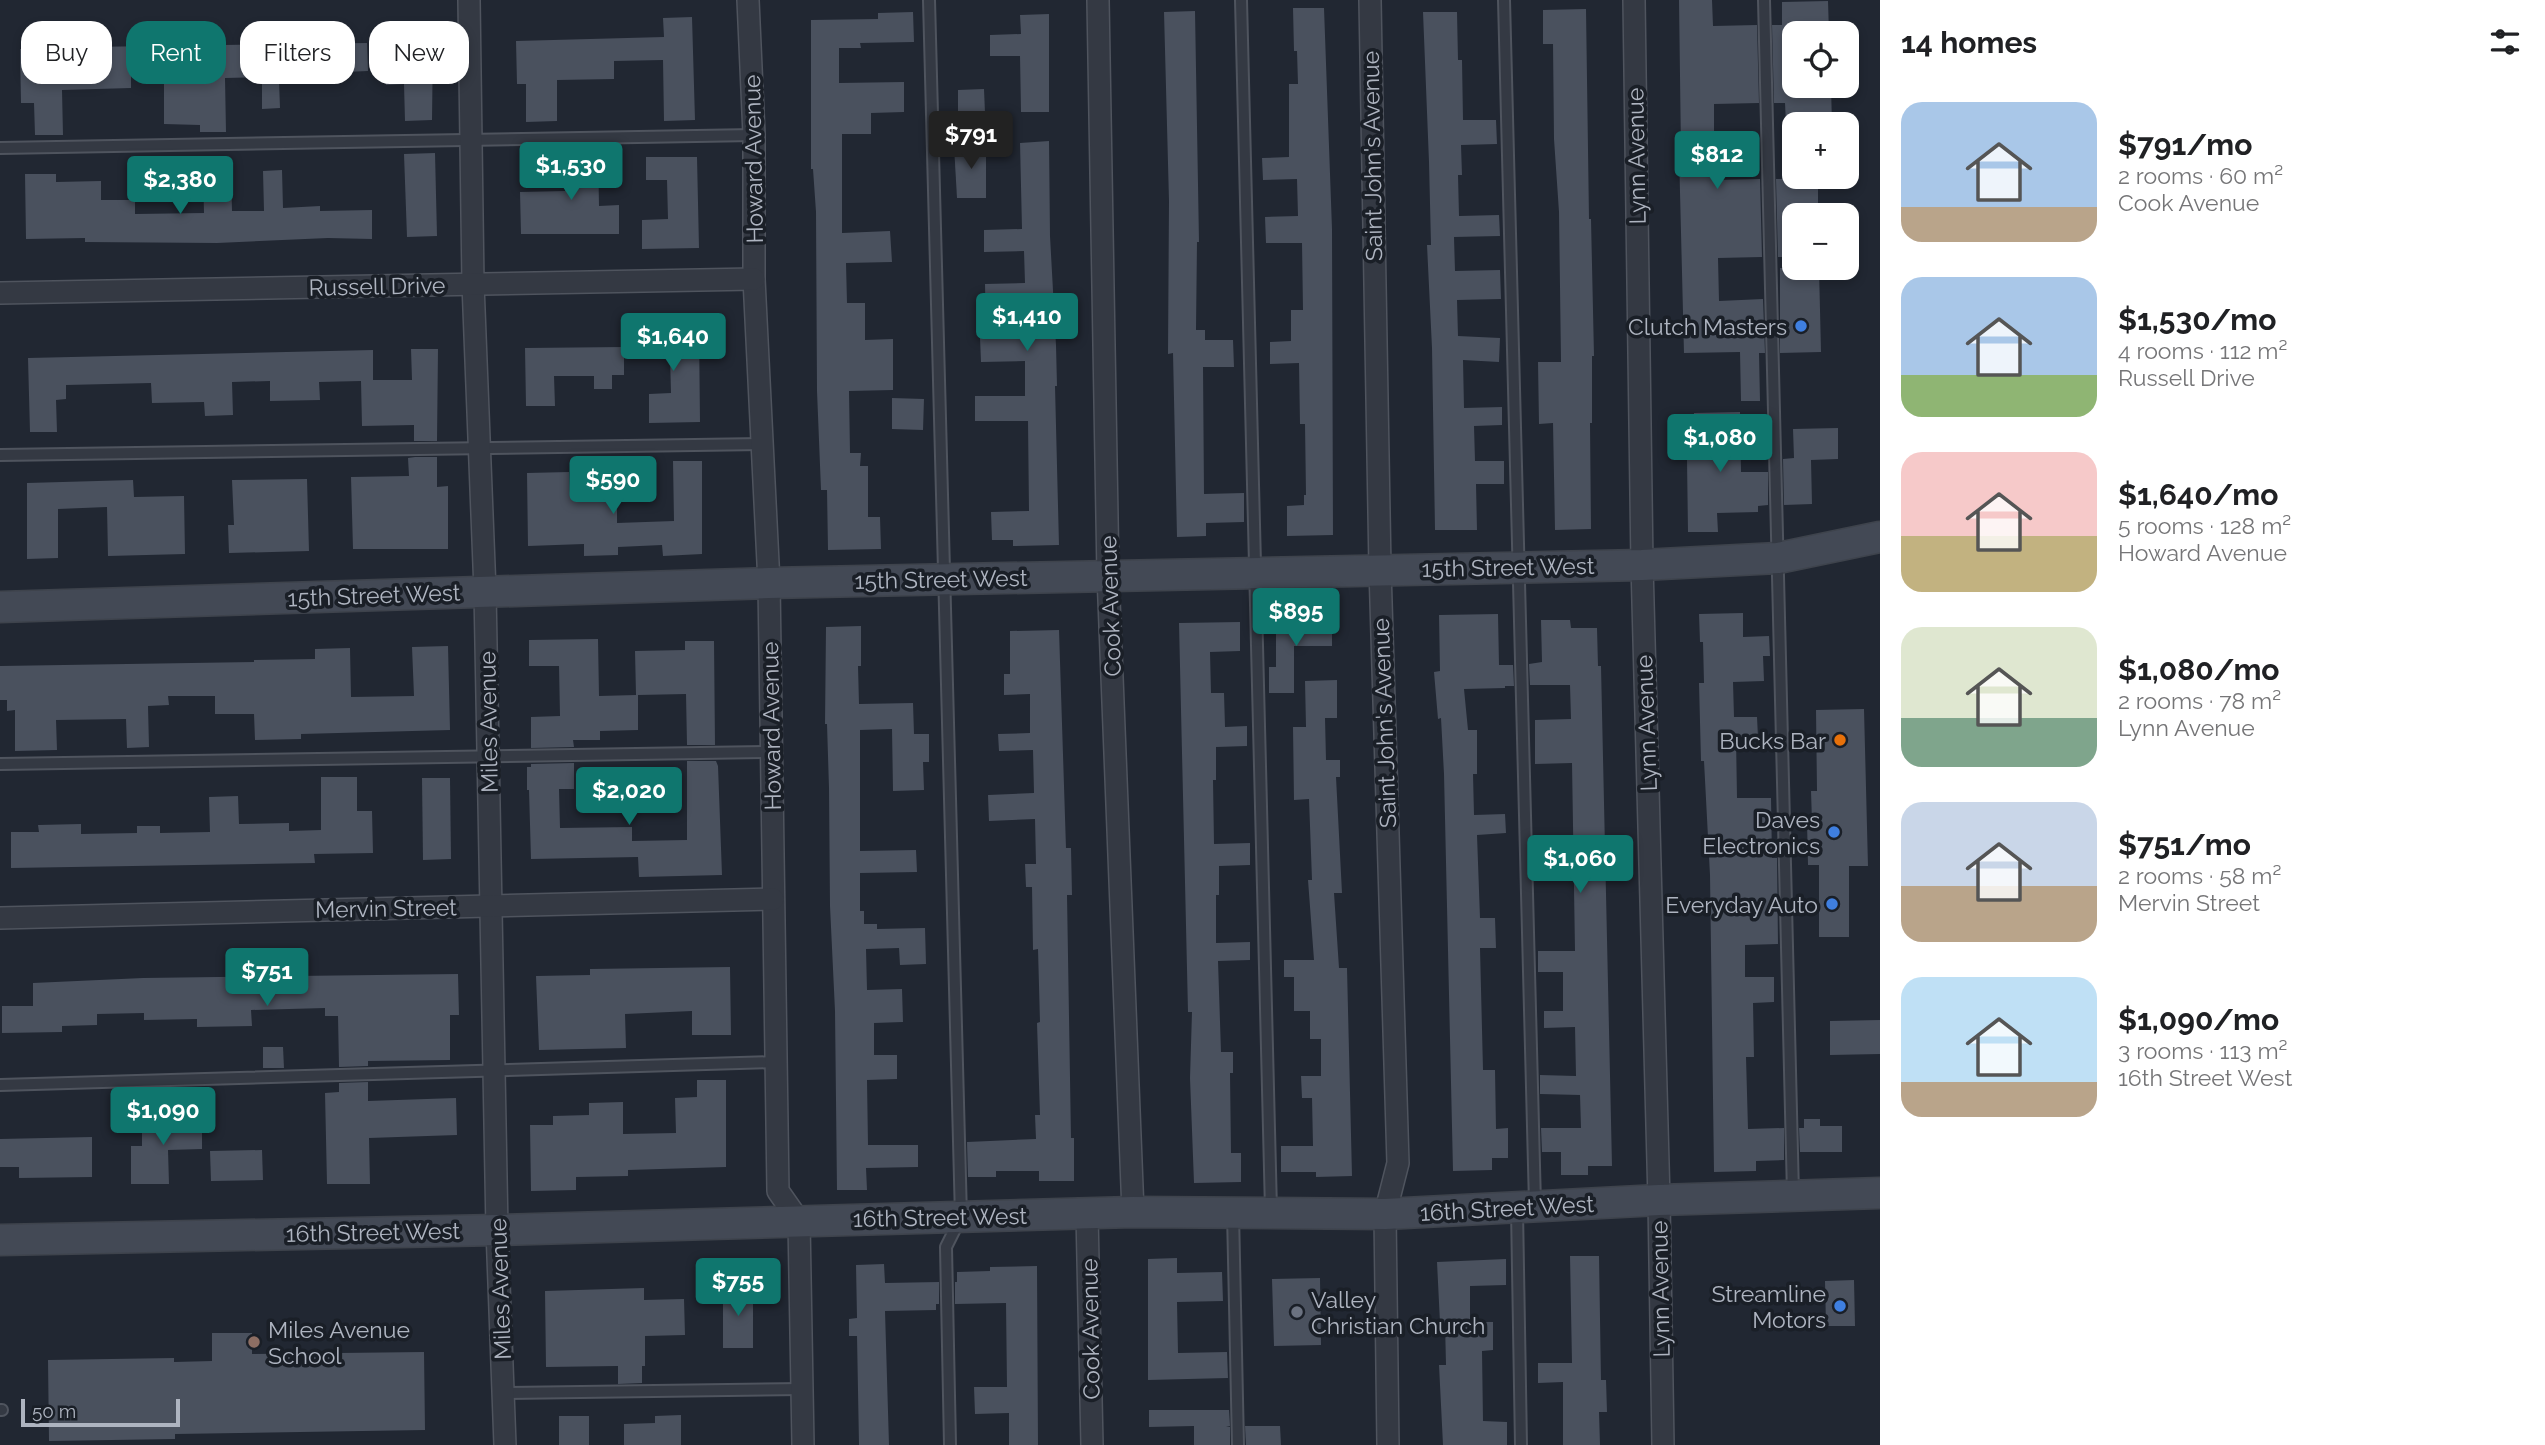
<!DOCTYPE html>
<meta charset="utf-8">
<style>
:root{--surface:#fff;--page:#f6f6f6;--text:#202124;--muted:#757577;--accent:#0f766e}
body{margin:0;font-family:Raleway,sans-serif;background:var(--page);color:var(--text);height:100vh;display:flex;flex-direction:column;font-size:26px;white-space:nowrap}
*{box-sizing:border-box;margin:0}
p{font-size:23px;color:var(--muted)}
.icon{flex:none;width:38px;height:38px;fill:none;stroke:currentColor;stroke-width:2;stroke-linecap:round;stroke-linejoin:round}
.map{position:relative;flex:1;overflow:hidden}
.side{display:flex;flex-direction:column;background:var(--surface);width:665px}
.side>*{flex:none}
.guide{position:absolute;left:21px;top:21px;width:665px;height:63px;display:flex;gap:14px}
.fabs{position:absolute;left:1782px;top:21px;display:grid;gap:14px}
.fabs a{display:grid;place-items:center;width:77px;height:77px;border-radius:14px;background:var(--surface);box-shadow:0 4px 10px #0003;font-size:35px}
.scale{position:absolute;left:21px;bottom:18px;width:159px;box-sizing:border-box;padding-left:7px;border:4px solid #aeb4c0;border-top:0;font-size:19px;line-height:24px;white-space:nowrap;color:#aeb4c0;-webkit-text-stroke:5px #1a1f27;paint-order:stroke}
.price{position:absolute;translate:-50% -60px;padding:0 16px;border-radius:7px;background:var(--accent);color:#fff;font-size:23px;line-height:46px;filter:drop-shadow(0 2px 4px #0008)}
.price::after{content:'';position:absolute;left:50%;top:42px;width:21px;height:16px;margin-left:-10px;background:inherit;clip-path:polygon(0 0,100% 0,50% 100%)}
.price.active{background:#222;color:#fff}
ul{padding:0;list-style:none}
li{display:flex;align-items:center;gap:21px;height:175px;padding:0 21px}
li span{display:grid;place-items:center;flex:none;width:196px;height:140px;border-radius:21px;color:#555}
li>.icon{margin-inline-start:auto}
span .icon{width:84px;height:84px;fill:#fffc;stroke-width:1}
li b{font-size:30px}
h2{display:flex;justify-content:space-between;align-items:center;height:84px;padding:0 21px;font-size:30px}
.chip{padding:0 24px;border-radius:21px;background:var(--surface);box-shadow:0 4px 10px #0003;font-size:24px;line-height:63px}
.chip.active{background:var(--accent);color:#fff}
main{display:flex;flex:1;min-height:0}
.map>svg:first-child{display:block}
.building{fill:#4a515e}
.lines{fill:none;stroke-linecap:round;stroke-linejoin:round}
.lane-casing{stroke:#4f545e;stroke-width:14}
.street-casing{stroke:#4f545e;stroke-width:24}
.secondary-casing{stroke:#3e434c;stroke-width:33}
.lane{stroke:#343943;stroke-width:10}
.street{stroke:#343943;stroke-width:21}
.secondary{stroke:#434955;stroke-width:30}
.shop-dot{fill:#3f7fe0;stroke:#1a1f27;stroke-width:2.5}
.food-dot{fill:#e8710a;stroke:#1a1f27;stroke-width:2.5}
.worship-dot{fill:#6b7280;stroke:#1a1f27;stroke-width:2.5}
.education-dot{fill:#8d6e63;stroke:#1a1f27;stroke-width:2.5}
.labels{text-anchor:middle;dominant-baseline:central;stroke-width:7;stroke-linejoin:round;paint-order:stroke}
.street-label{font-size:23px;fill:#aeb4c0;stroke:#1a1f27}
.poi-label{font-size:23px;fill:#aeb4c0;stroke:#1a1f27;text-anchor:end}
</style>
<main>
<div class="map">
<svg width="1880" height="1445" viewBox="0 0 1880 1445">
<rect width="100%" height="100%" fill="#212732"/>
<!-- building -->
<g class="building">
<polygon points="1679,0 1712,0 1713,26 1757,25 1759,103 1714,104 1714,128 1715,180 1760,179 1762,257 1718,258 1719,301 1763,299 1765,353 1759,353 1760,401 1741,401 1740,352 1684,353 1679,152 1681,152"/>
<polygon points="1828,1 1829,33 1794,33 1794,86 1831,86 1832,124 1786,124 1785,103 1774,103 1772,25 1782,25 1782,2"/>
<polygon points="1293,8 1324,8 1332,229 1333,535 1287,536 1287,506 1304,505 1304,495 1306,495 1305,424 1300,424 1299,363 1270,364 1270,342 1291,341 1291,310 1303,310 1302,243 1266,243 1265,217 1298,216 1297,179 1263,180 1262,158 1289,157 1289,84 1298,84 1297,51 1294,51"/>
<polygon points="1586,9 1589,219 1591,219 1594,356 1592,356 1592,423 1590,423 1591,529 1555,530 1553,423 1539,424 1538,362 1561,362 1559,212 1554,139 1553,44 1543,44 1543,10"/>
<polygon points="1195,11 1199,242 1197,242 1196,330 1205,330 1205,340 1233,340 1234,367 1203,367 1204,494 1244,493 1244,522 1206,523 1206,536 1177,537 1173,353 1168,354 1169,201 1164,12"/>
<polygon points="913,12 914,42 860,43 861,48 839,48 839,83 904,82 904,112 871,113 871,134 842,134 842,233 890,231 892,262 846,263 847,303 865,303 865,340 893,339 893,390 849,391 850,453 861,453 860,466 868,466 868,517 880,517 881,549 828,550 827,490 821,490 817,391 816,212 813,169 811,169 811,20 878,19 878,13"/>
<polygon points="1423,12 1457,12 1458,60 1462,60 1463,120 1496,120 1497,144 1461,145 1462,175 1458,175 1459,216 1499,215 1500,236 1454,237 1455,271 1500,270 1501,299 1457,300 1458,336 1500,338 1499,362 1463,360 1464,408 1502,407 1502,425 1474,426 1475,461 1504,461 1504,484 1476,484 1477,530 1435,530 1432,348 1427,245 1431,245 1429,162"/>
<polygon points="1049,14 1049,112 1021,112 1020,56 990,56 990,35 1021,34 1020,15"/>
<polygon points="692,17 695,120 664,121 663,60 614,61 614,79 557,80 557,121 526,122 526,84 517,84 516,41 664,37 663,18"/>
<polygon points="433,42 432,120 405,121 404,84 386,85 386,65 405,64 405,43"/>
<polygon points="367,43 368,71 300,74 300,80 279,80 280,108 262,109 262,77 225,78 226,132 200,132 200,125 164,124 164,75 131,75 131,88 62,90 63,135 35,135 34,103 21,103 20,49 52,48 52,68 87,67 87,47"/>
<polygon points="984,89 985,113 958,113 958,90"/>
<polygon points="1049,141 1050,236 1056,345 1057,386 1055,386 1059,545 1013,546 1013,540 992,540 991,512 1029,511 1028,421 975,421 975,396 1025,396 1025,361 981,362 980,337 986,337 985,284 1025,283 1024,251 984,252 984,230 1022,229 1020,143"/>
<polygon points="986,144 986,198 957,198 954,146"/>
<polygon points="565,148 598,148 599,206 619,205 619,234 521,234 520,192 565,191"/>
<polygon points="435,153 437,236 407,237 404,154"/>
<polygon points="646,157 697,157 699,248 642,249 642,220 668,219 667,180 646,180"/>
<polygon points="282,170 283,208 320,206 320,211 372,210 372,239 328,238 217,243 85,242 85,238 26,239 25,174 56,174 56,182 101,181 101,200 135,200 135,214 204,213 203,171 231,171 232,211 264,211 263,171"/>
<polygon points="1818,178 1818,215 1794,215 1794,257 1778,257 1776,179"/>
<polygon points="1780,268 1819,268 1821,352 1780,353"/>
<polygon points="699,329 700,422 649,423 649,394 671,393 670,356 628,356 628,331"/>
<polygon points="624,347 624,375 612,375 612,389 594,389 594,376 554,376 555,406 526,406 525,348"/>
<polygon points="411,349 438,349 437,441 414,441 414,425 362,426 361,381 319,382 320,400 270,401 270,381 232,382 233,415 205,416 204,402 152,403 151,383 66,385 66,399 56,400 57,432 30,432 28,358 373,350 373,380 412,380"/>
<polygon points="892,398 924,399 923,430 892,429"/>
<polygon points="1740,412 1741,472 1768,472 1768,505 1758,506 1758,512 1717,513 1718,532 1688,532 1687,460 1695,459 1694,413"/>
<polygon points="1838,428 1838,459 1811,460 1812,504 1784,505 1783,459 1794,458 1793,429"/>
<polygon points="415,457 437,457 437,487 448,486 448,549 353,549 351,477 409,476 408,458"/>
<polygon points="673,461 702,461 702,554 663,556 662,545 618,547 618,555 584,556 584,544 528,546 527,473 569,472 570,493 617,492 617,523 674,521"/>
<polygon points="307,479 309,551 229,553 228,525 234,525 232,480"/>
<polygon points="133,480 134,497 184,496 185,554 108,556 107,507 58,509 58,558 27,559 27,483"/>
<polygon points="1743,613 1743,637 1769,636 1770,656 1763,656 1764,681 1733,682 1734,717 1757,717 1758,737 1736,737 1737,798 1771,798 1772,858 1777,858 1778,944 1745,945 1745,977 1774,977 1774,1002 1753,1003 1754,1057 1746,1057 1748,1129 1784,1128 1784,1160 1756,1161 1756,1171 1714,1172 1710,875 1704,761 1701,761 1699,683 1704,683 1703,642 1700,642 1699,614"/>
<polygon points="1498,614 1499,665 1513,665 1514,686 1505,686 1505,688 1464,689 1468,730 1477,730 1477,774 1473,774 1474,815 1505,814 1506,833 1477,835 1480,918 1495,918 1496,948 1480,948 1483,1070 1495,1070 1496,1129 1508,1128 1508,1158 1492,1158 1492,1170 1453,1171 1444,774 1441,718 1438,719 1434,672 1440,671 1439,615"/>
<polygon points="1332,618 1332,646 1294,646 1294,693 1269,693 1269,667 1276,667 1276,619"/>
<polygon points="1541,620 1570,620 1571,628 1597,628 1598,666 1601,666 1612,1166 1588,1166 1588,1175 1561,1175 1561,1152 1542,1152 1541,1128 1581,1128 1580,1095 1540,1094 1540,1075 1576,1076 1575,1027 1544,1028 1544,1011 1563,1011 1563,972 1538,972 1538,951 1575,951 1572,763 1535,764 1535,720 1571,719 1570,685 1530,685 1529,664 1542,662"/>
<polygon points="1240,622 1240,651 1210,652 1211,693 1224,693 1225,727 1247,726 1247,746 1216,747 1216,780 1213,780 1214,844 1250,843 1250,865 1219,866 1219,895 1216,895 1216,943 1250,942 1250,960 1218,961 1221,1052 1233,1052 1233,1073 1230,1073 1231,1153 1241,1153 1241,1182 1194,1183 1190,1078 1192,1012 1188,1012 1179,623"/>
<polygon points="861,626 861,666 858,666 859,704 913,703 914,734 929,734 929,762 923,762 924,790 893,791 892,729 860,730 860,851 916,850 917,872 860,873 860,911 864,911 864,924 877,924 877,929 925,928 926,964 900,965 899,948 866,949 867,990 902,989 903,1022 874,1023 874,1055 897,1055 897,1079 867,1080 868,1145 918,1145 918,1167 866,1168 867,1190 837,1190 835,1011 830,906 829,788 827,724 825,724 826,627"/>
<polygon points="1059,630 1066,848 1071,848 1072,895 1067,895 1071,1138 1074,1138 1074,1181 1039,1181 1039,1171 996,1171 996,1177 968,1177 967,1142 1036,1139 1035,1115 1040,1115 1037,1023 1040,1022 1038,949 1033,950 1032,887 1026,887 1025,864 1036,864 1035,819 989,821 988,795 1034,793 1033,750 999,751 998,734 1030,733 1030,694 1004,695 1004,674 1010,674 1010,631"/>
<polygon points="598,639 599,696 636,695 635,651 685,650 685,641 714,641 715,745 687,745 686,694 638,695 638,730 600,731 600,740 573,740 574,747 531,748 531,717 560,716 559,666 529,666 529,640"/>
<polygon points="448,646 450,730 301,734 301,739 255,740 254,714 215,714 215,696 168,696 169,705 148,706 149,747 127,748 126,719 56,720 57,750 15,751 15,710 7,711 7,700 0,700 0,666 254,662 254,660 315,659 315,649 350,648 351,697 414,696 412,647"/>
<polygon points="1337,680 1337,718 1325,718 1326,760 1340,760 1340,777 1336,777 1342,893 1334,893 1339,968 1347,968 1352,1176 1316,1177 1316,1172 1281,1172 1281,1146 1313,1146 1312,1098 1302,1098 1301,1076 1321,1076 1321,1039 1310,1039 1310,1011 1294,1011 1294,977 1284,977 1284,960 1314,960 1308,880 1312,880 1309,799 1294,800 1293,727 1306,727 1305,681"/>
<polygon points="1864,709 1868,866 1849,866 1849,937 1819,937 1819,865 1808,865 1807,822 1812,822 1811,791 1817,791 1816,710"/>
<polygon points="687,761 716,761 718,766 722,875 639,877 638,857 531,859 529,790 527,790 527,767 531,767 531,764 574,763 574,789 559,789 560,828 632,827 632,841 687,840"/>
<polygon points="321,777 357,777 357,811 372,811 373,853 314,854 315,863 11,868 11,832 39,832 38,825 81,824 81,834 137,833 137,826 160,826 160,833 210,832 209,797 238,796 239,824 289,823 289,831 321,830"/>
<polygon points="422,778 450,778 451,859 423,860"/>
<polygon points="730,967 731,1035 692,1035 692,1011 625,1014 626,1048 539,1050 536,976 590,975 590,969"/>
<polygon points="458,974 459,1015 450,1015 450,1060 368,1061 368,1066 339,1067 338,1016 325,1016 325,1008 251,1010 252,1026 197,1027 197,1019 144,1020 144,1013 97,1014 97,1025 62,1026 62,1032 2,1033 2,1006 33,1006 33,983 143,978"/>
<polygon points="1880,1020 1880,1054 1830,1055 1830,1021"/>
<polygon points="263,1047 283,1047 284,1068 263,1068"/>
<polygon points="697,1080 726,1080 726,1167 628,1170 628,1176 576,1177 576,1190 531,1191 530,1125 553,1125 553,1116 589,1115 589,1103 623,1102 623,1134 676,1133 675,1098 697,1097"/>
<polygon points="368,1082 368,1101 456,1098 457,1135 369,1138 370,1184 327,1184 325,1093 339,1092 339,1083"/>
<polygon points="175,1118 202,1118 202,1149 168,1150 169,1184 131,1184 131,1146 142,1146 142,1119"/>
<polygon points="1804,1119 1820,1119 1820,1126 1842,1126 1842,1152 1800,1152 1799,1128 1804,1128"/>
<polygon points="92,1137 92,1177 19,1178 19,1167 0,1167 0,1139"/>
<polygon points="262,1150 263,1180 211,1181 210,1151"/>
<polygon points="1570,1256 1599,1256 1601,1380 1606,1380 1607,1412 1599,1412 1600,1445 1563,1445 1563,1382 1538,1383 1538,1363 1572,1363"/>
<polygon points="1177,1258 1177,1273 1222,1272 1223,1301 1177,1302 1178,1353 1227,1352 1228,1378 1148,1380 1148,1259"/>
<polygon points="1506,1259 1506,1285 1470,1286 1470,1322 1493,1322 1493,1350 1482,1351 1483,1421 1507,1422 1507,1445 1443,1445 1439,1365 1446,1365 1445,1323 1440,1323 1437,1262"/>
<polygon points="884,1264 885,1283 939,1282 939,1304 936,1304 936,1310 885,1311 889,1445 859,1445 857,1336 849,1336 849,1319 857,1318 856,1265"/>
<polygon points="1037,1266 1038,1445 1009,1445 1009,1413 975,1414 974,1387 1007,1387 1006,1303 955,1304 955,1282 957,1282 957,1272 990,1271 990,1267"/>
<polygon points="1320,1278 1321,1345 1274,1346 1272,1279"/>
<polygon points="1854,1280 1855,1326 1826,1326 1825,1281"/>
<polygon points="644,1288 644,1300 684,1299 685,1335 645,1336 645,1366 642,1366 642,1383 618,1384 618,1366 546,1367 545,1291"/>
<rect x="723" y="1288" width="30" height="60"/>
<polygon points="212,1333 252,1333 252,1354 424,1352 425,1430 175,1434 175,1439 49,1441 48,1360 174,1358 174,1362 212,1361"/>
<polygon points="1149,1410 1229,1410 1230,1426 1226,1427 1230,1427 1230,1445 1194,1445 1194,1426 1149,1427"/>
<polygon points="681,1415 681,1445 624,1445 624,1424 655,1423 655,1416"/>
<rect x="559" y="1416" width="30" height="29"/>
<polygon points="1245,1426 1280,1426 1281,1445 1246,1445"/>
</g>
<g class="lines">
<!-- lane casing -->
<g class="lane-casing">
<g id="lane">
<polyline points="929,0 961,1217 946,1247 950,1445"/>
<polyline points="1241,0 1271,1210"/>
<polyline points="1504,0 1535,1204"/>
<polyline points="1764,0 1793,1194"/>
<polyline points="0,148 754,135"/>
<polyline points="0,455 762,444"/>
<polyline points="0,764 771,752"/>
<polyline points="0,1085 776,1062"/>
<polyline points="1517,1210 1521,1445"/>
<polyline points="1233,1213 1238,1445"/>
<polyline points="503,1393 802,1389"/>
<polyline points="0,1410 2,1410"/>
</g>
</g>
<!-- street casing -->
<g class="street-casing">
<g id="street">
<polyline points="469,0 473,284 485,591 497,1230 505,1445"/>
<polyline points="748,0 754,135 754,279 769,583 778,1191 799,1221 803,1445"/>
<polyline points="1098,0 1108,575 1133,1212"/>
<polyline points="1370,0 1380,569 1398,1163 1385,1214 1388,1445"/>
<polyline points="1634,0 1642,565 1659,1200 1663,1445"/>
<polyline points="0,293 754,279"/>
<polyline points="0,918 773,899"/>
<polyline points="1087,1214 1092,1445"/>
</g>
</g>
<!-- secondary casing -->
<g class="secondary-casing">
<g id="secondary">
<polyline points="0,607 769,583 1642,565 1778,558 1880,537"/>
<polyline points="0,1240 497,1230 1133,1212 1385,1214 1659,1200 1880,1193"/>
</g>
</g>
<!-- lane -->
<use href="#lane" class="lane"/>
<!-- street -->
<use href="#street" class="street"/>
<!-- secondary -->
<use href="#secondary" class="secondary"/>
</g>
<!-- markers -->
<g class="shop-dot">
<circle cx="1801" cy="326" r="7"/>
<circle cx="1834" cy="832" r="7"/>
<circle cx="1832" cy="904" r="7"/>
<circle cx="1840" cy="1306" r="7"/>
</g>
<circle class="food-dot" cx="1840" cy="740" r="7"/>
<circle class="worship-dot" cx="1297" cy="1312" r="7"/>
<circle class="education-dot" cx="254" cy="1342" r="7"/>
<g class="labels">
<!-- street labels -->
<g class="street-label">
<text transform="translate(1372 156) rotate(-91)">Saint John's Avenue</text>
<text transform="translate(1636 156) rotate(-91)">Lynn Avenue</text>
<text transform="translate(753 159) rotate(-91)">Howard Avenue</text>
<text transform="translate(377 286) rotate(-1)">Russell Drive</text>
<text transform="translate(1508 567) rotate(-1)">15th Street West</text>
<text transform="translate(941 579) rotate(-1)">15th Street West</text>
<text transform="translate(374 595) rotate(-2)">15th Street West</text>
<text transform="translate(1110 606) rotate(-92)">Cook Avenue</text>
<text transform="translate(488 722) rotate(-91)">Miles Avenue</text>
<text transform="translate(1384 723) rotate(-92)">Saint John's Avenue</text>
<text transform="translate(1646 723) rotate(-92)">Lynn Avenue</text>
<text transform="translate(771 726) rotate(-91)">Howard Avenue</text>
<text transform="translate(386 908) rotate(-1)">Mervin Street</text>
<text transform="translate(1507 1208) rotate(-3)">16th Street West</text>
<text transform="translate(940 1217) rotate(-1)">16th Street West</text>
<text transform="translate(373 1232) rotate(-1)">16th Street West</text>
<text transform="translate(500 1289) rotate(-92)">Miles Avenue</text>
<text transform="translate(1660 1289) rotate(-91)">Lynn Avenue</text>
<text transform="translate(1090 1329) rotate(-91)">Cook Avenue</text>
</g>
<!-- poi labels -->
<g class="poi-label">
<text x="1787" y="326">Clutch Masters</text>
<text x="1826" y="740">Bucks Bar</text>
<text x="1820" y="819">Daves<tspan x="1820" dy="26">Electronics</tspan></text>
<text x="1818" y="904">Everyday Auto</text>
<text x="1826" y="1293">Streamline<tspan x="1826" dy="26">Motors</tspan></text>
<text x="1311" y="1299" text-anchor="start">Valley<tspan x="1311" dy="26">Christian Church</tspan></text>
<text x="268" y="1329" text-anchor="start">Miles Avenue<tspan x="268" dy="26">School</tspan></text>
</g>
</g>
</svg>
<div class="fabs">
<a><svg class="icon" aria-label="locate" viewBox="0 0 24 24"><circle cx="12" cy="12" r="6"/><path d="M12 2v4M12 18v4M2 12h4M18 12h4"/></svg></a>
<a>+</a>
<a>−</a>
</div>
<div class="scale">50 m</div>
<b class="price active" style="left:971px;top:171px">$791</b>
<b class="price" style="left:1717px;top:191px">$812</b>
<b class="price" style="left:571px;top:202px">$1,530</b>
<b class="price" style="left:180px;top:216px">$2,380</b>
<b class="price" style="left:1027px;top:353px">$1,410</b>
<b class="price" style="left:673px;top:373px">$1,640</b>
<b class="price" style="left:1720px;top:474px">$1,080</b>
<b class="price" style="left:613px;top:516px">$590</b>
<b class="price" style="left:1296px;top:648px">$895</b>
<b class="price" style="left:629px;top:827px">$2,020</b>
<b class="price" style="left:1580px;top:895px">$1,060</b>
<b class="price" style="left:267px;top:1008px">$751</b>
<b class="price" style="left:163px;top:1147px">$1,090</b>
<b class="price" style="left:738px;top:1318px">$755</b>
<div class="guide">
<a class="chip">Buy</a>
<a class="chip active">Rent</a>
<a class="chip">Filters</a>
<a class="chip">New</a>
</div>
</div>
<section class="side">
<h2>14 homes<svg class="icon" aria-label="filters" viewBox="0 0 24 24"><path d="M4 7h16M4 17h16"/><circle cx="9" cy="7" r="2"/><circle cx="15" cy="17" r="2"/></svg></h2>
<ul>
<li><span style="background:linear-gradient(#a9c7e8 75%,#b9a48a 0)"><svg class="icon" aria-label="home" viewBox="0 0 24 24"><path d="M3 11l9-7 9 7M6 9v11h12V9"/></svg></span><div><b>$791/mo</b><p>2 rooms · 60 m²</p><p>Cook Avenue</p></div></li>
<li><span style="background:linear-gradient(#a9c7e8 70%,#8fb573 0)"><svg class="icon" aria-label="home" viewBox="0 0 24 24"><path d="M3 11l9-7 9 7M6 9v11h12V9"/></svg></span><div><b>$1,530/mo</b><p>4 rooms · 112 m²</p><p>Russell Drive</p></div></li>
<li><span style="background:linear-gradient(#f6c9c9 60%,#c2b280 0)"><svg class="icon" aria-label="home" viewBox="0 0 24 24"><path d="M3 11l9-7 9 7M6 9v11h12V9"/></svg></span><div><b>$1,640/mo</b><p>5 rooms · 128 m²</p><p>Howard Avenue</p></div></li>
<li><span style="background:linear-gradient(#dfe7d0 65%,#7fa58c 0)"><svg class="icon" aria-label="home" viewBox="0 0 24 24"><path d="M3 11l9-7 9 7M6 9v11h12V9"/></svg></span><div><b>$1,080/mo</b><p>2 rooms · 78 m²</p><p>Lynn Avenue</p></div></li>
<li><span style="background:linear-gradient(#c9d6e8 60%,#b9a48a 0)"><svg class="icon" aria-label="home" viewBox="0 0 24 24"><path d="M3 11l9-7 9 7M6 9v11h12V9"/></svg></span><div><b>$751/mo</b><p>2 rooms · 58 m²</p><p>Mervin Street</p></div></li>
<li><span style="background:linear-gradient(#bfe0f5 75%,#b9a48a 0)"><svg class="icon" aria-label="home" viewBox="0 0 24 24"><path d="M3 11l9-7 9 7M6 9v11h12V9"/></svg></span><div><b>$1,090/mo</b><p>3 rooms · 113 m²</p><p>16th Street West</p></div></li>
</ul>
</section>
</main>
